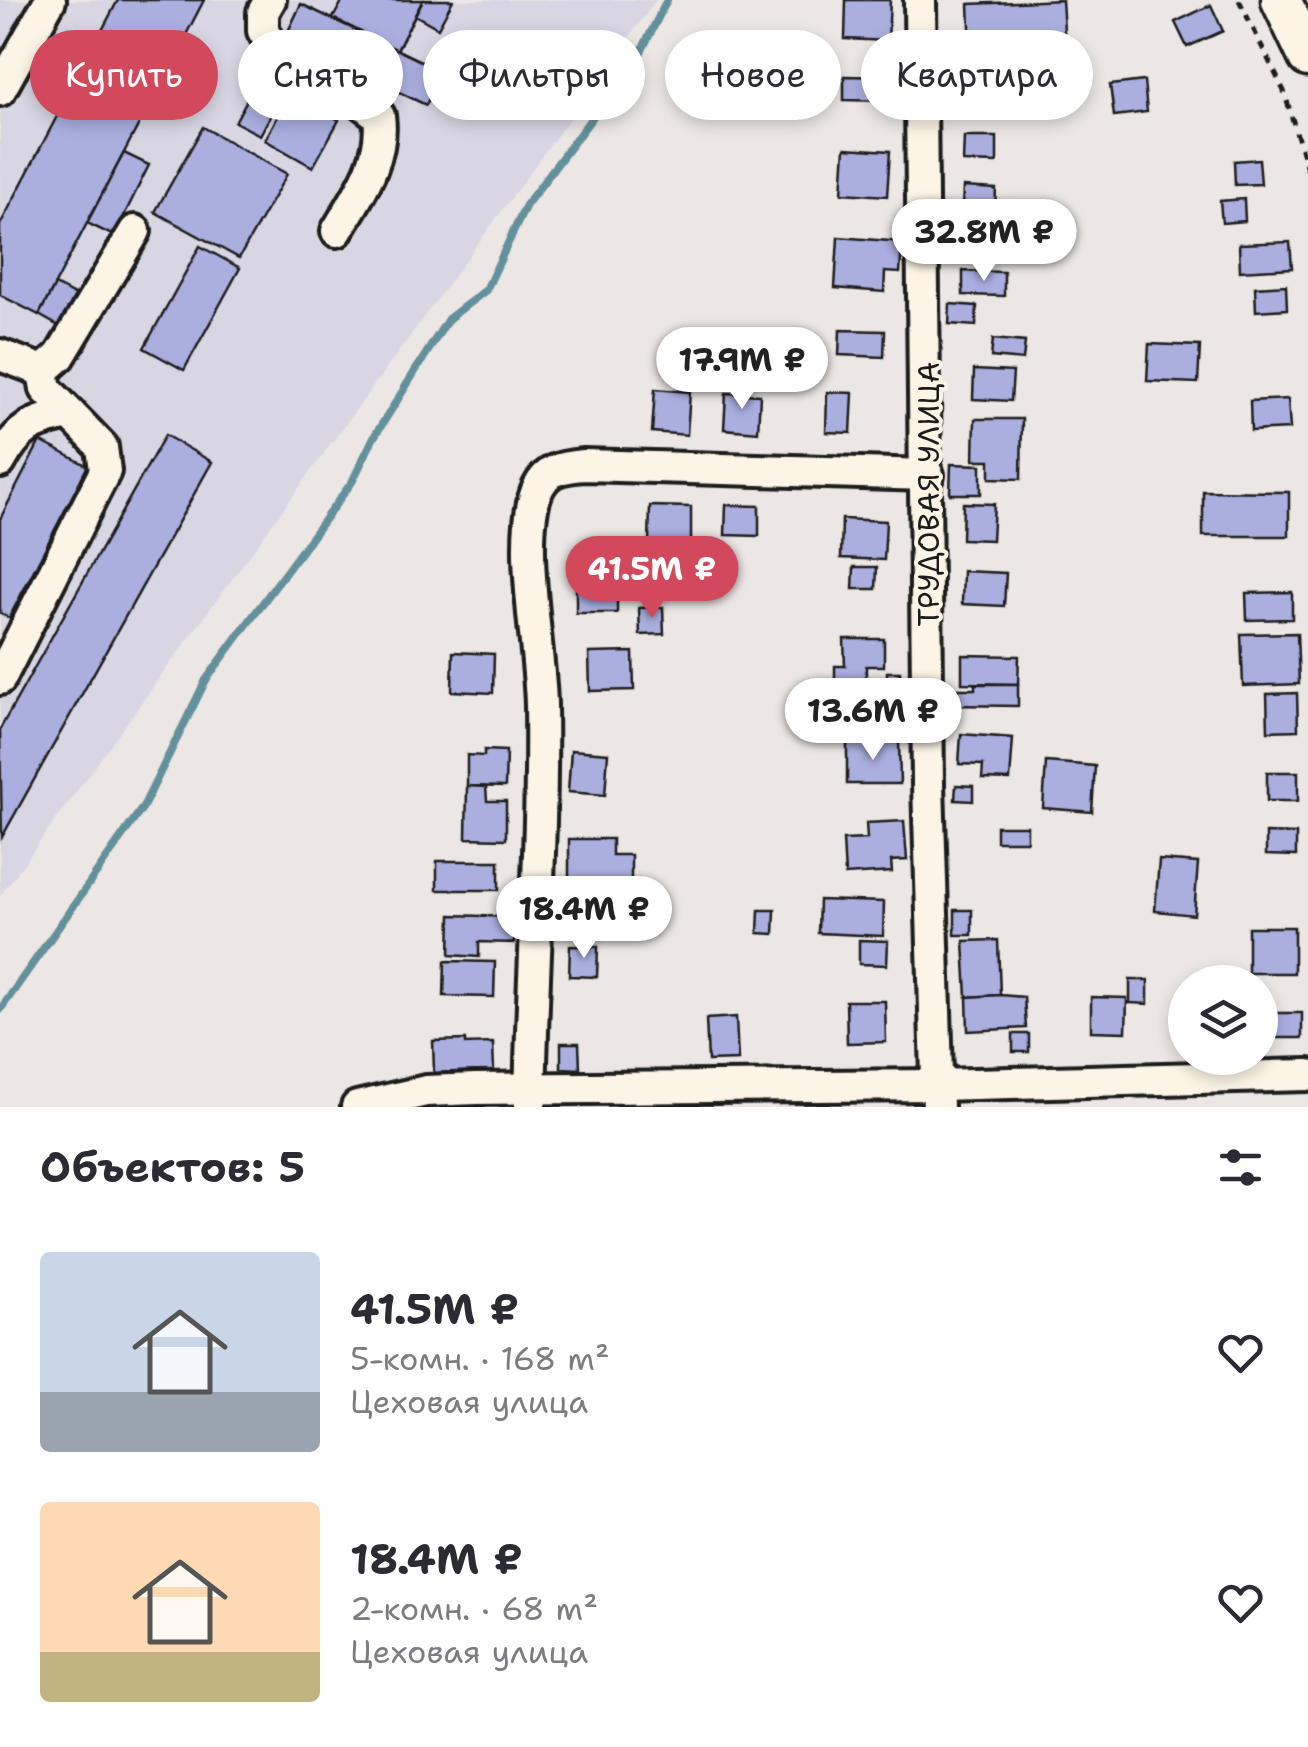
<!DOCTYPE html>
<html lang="ru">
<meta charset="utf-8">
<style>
:root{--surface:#fff;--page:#f2f2f3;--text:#2b2b33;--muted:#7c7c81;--accent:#d1495b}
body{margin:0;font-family:"Shantell Sans",sans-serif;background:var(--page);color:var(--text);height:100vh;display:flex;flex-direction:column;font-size:38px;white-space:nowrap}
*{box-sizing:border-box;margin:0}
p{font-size:32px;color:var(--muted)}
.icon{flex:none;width:55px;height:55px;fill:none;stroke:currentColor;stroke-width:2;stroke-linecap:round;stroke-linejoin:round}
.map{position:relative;height:1107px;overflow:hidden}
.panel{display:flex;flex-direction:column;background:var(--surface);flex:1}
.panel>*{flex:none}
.hud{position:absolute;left:30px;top:30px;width:1250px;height:90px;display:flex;gap:20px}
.buttons{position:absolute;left:1168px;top:965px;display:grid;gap:20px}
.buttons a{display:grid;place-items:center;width:110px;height:110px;border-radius:50%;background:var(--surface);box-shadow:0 5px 15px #0003;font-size:50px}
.price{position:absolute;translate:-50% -85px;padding:0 22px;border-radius:35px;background:#fff;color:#222;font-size:32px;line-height:65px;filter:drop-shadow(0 2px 5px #0008)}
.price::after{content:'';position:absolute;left:50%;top:60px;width:30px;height:22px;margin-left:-15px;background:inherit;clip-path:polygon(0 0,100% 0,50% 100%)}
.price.active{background:var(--accent);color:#fff}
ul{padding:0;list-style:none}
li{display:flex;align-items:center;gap:30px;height:250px;padding:0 40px}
li span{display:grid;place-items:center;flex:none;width:280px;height:200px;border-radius:10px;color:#555}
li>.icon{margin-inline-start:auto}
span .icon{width:120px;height:120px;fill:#fffc;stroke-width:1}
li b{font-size:42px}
h2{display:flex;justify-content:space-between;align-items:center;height:120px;padding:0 40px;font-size:42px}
.tag{padding:0 35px;border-radius:45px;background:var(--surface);box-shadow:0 5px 15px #0003;font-size:35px;line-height:90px}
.tag.active{background:var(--accent);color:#fff}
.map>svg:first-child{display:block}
.built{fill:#d8d6e3}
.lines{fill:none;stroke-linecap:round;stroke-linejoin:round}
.stream{stroke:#62909c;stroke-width:8}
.building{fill:#aaafe0;stroke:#1c1c1c;stroke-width:2.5}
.minor-casing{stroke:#1c1c1c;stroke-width:38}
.major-casing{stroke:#1c1c1c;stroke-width:45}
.path{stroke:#1c1c1c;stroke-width:5;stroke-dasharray:8 8;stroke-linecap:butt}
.minor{stroke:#fcf5e5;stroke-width:30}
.major{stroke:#fcf5e5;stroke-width:38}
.labels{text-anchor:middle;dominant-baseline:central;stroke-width:8;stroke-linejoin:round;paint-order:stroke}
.street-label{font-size:30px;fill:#1c1c1c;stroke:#fcf5e5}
</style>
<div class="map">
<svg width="1308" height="1107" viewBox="0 0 1308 1107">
<rect width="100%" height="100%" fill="#ece7e4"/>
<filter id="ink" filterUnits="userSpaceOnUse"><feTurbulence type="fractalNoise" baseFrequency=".01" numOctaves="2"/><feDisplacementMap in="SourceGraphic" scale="20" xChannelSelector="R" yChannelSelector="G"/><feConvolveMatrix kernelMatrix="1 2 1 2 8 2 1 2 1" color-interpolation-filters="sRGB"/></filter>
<g filter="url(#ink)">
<!-- built -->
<polygon class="built" points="0,0 656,0 0,896"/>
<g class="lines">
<!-- stream -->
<polyline class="stream" points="0,1010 143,807 206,680 352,482 374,437 448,319 486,290 526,205 640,54 667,0"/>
</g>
<!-- building -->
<g class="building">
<polygon points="118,0 204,0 161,83 186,97 176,115 151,101 39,315 0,295 0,225"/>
<polygon points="343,0 423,0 397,50 333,18"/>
<polygon points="423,0 453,0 438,28 415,15"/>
<polygon points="846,0 890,0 888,41 845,39"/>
<polygon points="1062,0 1065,46 971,51 969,4"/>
<polygon points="301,4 442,71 426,105 285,38"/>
<polygon points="1211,5 1223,31 1187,47 1175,22"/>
<polygon points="269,59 294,72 260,135 235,122"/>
<polygon points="966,60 1006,63 1004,89 964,85"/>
<polygon points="844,76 888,77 887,101 844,100"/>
<polygon points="1144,81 1147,112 1114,116 1110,85"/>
<polygon points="290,93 339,120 313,167 265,140"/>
<polygon points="203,127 287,174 239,258 155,212"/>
<polygon points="964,137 997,137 997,163 963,162"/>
<polygon points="845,148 890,151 887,196 842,193"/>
<polygon points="124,153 149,165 114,236 87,223"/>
<polygon points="1259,159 1261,184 1235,185 1234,161"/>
<polygon points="963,187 996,189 995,210 962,208"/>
<polygon points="1244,199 1245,221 1222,223 1220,201"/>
<polygon points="838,237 902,242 900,273 885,272 884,292 835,288"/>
<polygon points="1290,242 1292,268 1240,271 1239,244"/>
<polygon points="200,246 240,268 184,370 144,348"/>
<polygon points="963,271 1004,272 1004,296 963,295"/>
<polygon points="55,285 80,298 64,329 39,315"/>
<polygon points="1286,285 1287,309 1256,311 1255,287"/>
<polygon points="950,304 977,306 976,326 949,324"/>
<polygon points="840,330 885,331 884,357 839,355"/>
<polygon points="993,339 1025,342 1023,360 991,357"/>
<polygon points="1149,344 1200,346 1198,383 1147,381"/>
<polygon points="974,370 1013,372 1011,401 973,399"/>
<polygon points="655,389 690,392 687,435 652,432"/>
<polygon points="827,392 853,393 851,433 826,432"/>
<polygon points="726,393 760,395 758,432 724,429"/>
<polygon points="1288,399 1290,429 1251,431 1250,401"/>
<polygon points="975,419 1022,419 1021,479 990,478 990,460 974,460"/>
<polygon points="165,435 212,462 2,837 0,729"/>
<polygon points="40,441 88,466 9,618 0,613 0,519"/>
<polygon points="951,464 981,465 981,494 950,494"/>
<polygon points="1203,491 1289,492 1289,536 1203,536"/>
<polygon points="963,503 994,504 992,540 962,539"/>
<polygon points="726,505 759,506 759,536 725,535"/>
<polygon points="650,506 691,507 691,544 649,543"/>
<polygon points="842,519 886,521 884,560 841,558"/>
<polygon points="703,545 721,545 721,569 704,569"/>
<polygon points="854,567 877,567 876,589 853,589"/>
<polygon points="963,571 1006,573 1004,606 962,604"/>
<rect x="576" y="579" width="41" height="34"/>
<polygon points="1292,592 1292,619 1247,620 1246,593"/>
<polygon points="663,607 664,634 640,635 639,608"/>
<polygon points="1297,633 1299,684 1243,686 1241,634"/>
<polygon points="844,639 884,639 884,666 866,666 866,680 835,681 835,666 845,666"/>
<polygon points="453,652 494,654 493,693 452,691"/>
<polygon points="633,652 634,690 590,691 589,653"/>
<polygon points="962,655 1019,656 1018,684 962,683"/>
<polygon points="887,672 900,672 901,708 840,709 839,685 887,684"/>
<polygon points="975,684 1018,684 1018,706 949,705 949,689 975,689"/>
<polygon points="1297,693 1298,730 1268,731 1267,694"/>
<polygon points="961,734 1013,738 1010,780 982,779 983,765 959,764"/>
<polygon points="847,741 899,741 900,784 847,784"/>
<polygon points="484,750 506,751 505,787 467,786 467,755 484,756"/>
<polygon points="571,750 608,753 605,795 568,792"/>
<polygon points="1046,762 1095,766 1092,812 1043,808"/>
<rect x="1267" y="772" width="31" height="29"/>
<polygon points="956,785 973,786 973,801 955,800"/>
<polygon points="467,786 486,787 487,801 506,801 506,839 466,838"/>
<polygon points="904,821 907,860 891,861 892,872 845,875 843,840 867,839 866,823"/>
<rect x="996" y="826" width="31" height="15"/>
<polygon points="1266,833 1296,834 1296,856 1266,855"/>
<polygon points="569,839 612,839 612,855 631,855 631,890 569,890"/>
<polygon points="1159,860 1198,863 1194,915 1155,911"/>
<rect x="437" y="861" width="62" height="29"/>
<polygon points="819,900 884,902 883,936 818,933"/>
<polygon points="759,910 775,910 774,934 758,933"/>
<rect x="955" y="910" width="17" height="25"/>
<polygon points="451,915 515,917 514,943 479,942 479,957 450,955"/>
<rect x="1248" y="927" width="46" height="46"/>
<polygon points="859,940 888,941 887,965 859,964"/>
<polygon points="998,940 1000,995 967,997 964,941"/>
<polygon points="570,946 598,947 597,977 569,976"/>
<polygon points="445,961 495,962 494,997 444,996"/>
<polygon points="1130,980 1148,980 1148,1004 1130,1003"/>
<polygon points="1000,995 1024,997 1026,1028 968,1031 967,997"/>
<polygon points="1091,997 1127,998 1126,1032 1091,1031"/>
<polygon points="846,1001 885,1001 886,1042 847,1043"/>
<polygon points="1268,1013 1302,1013 1302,1038 1267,1038"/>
<polygon points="736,1017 738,1060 708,1061 706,1019"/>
<rect x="1013" y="1034" width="16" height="18"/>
<polygon points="465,1040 465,1044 493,1043 494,1071 434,1073 433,1041"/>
<polygon points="561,1043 579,1043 580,1069 561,1068"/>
<polygon points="637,1101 699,1102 699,1107 637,1107"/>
</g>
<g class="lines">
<!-- minor casing -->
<g class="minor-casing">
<g id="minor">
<path d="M270 0 263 12V31L271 44 304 59 379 116C385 159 358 195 337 231"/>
<polyline points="920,0 928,784 938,1107"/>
<polyline points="0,90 50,0"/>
<polyline points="0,355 43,371 60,356 135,231"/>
<path d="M0 462C18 428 33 421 70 414"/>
<polyline points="0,679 105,471 102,447 46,389 43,371"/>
<polyline points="357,1107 426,1091 476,1089 938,1085 1308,1075"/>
<path d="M530 1107C532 973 543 839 541 705 540 649 518 542 536 493 545 469 561 467 584 465L928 475"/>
</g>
</g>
<!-- major casing -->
<g class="major-casing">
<polyline id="major" points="1281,0 1308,57"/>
</g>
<!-- path -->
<polyline class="path" points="1239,0 1284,91 1308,172"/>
<!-- minor -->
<use href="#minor" class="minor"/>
<!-- major -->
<use href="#major" class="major"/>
</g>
</g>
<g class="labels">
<!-- street labels -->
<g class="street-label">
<text transform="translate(928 494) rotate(-90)">ТРУДОВАЯ УЛИЦА</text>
</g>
</g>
</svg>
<div class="buttons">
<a><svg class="icon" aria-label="layers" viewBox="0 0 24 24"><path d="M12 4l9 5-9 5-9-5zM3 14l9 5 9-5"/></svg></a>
</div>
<b class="price" style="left:984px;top:284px">32.8M ₽</b>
<b class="price" style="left:742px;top:412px">17.9M ₽</b>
<b class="price active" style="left:652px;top:621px">41.5M ₽</b>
<b class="price" style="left:873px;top:763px">13.6M ₽</b>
<b class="price" style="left:584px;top:961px">18.4M ₽</b>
<div class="hud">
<a class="tag active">Купить</a>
<a class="tag">Снять</a>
<a class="tag">Фильтры</a>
<a class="tag">Новое</a>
<a class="tag">Квартира</a>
</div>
</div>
<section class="panel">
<h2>Объектов: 5<svg class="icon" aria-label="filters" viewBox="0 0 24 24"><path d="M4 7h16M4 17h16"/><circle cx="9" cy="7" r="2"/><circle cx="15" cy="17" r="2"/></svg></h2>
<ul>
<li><span style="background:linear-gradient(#c9d6e8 70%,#9aa5b1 0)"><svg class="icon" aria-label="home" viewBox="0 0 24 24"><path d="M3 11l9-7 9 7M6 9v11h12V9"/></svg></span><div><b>41.5M ₽</b><p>5-комн. · 168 m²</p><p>Цеховая улица</p></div><svg class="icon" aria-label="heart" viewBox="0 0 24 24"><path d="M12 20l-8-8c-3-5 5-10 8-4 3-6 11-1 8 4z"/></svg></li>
<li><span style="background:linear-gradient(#ffd9b3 75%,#c2b280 0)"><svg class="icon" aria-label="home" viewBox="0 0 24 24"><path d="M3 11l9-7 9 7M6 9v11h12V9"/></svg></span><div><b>18.4M ₽</b><p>2-комн. · 68 m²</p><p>Цеховая улица</p></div><svg class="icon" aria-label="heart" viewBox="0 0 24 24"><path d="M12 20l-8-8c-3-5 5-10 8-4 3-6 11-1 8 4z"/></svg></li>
</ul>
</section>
